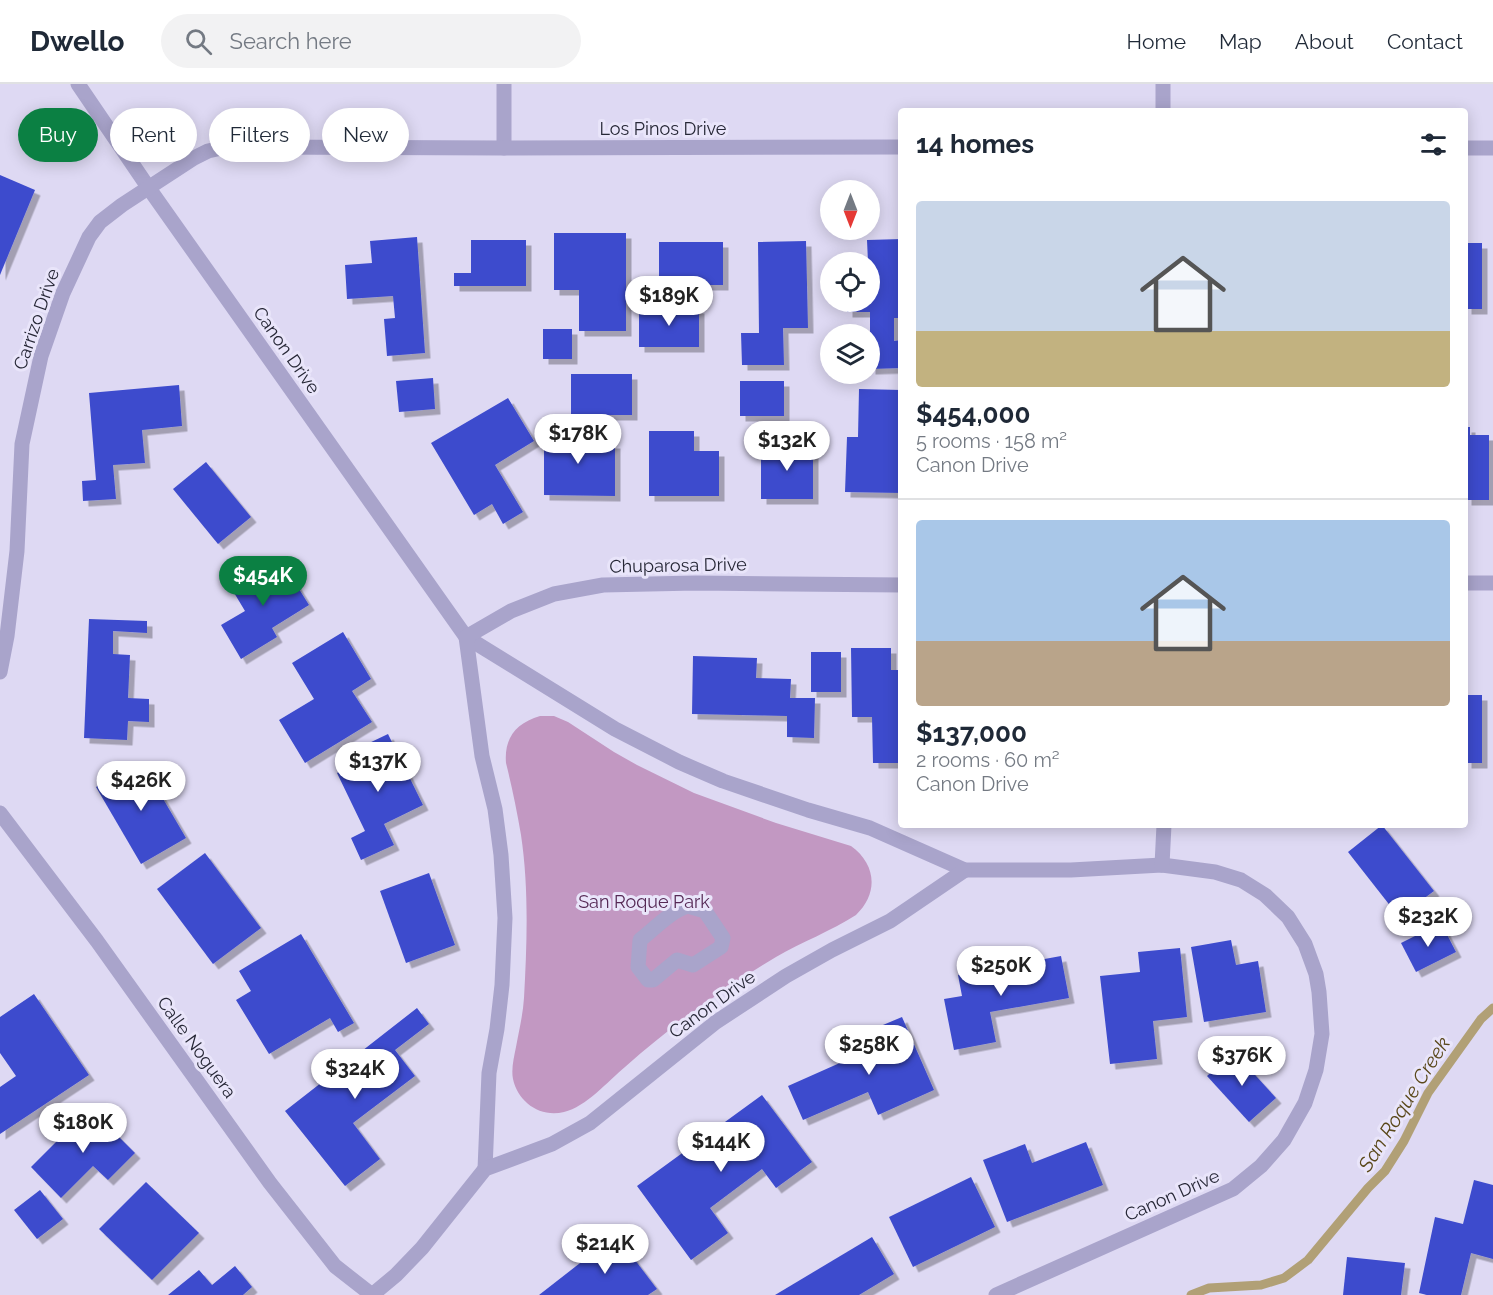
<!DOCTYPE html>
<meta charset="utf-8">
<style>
:root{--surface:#fff;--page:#f2f2f3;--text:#1f2937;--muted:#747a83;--line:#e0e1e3;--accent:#0b8043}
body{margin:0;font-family:Raleway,sans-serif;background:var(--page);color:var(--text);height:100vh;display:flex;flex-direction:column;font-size:22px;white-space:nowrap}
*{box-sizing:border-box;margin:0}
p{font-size:20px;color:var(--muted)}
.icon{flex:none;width:33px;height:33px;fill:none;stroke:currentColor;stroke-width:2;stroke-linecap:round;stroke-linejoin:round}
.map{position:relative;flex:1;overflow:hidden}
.side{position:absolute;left:898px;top:24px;width:570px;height:720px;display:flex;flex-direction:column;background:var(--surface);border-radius:6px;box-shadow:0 3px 15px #0003}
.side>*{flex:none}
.banner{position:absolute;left:18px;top:24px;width:570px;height:54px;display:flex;gap:12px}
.needle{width:39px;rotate:180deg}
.controls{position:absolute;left:820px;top:96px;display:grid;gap:12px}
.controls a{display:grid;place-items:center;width:60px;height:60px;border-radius:50%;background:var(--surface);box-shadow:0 3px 15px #0003;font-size:30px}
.price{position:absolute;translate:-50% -51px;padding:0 14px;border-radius:21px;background:#fff;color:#222;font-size:20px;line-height:39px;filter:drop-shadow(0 2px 3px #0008)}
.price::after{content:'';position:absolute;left:50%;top:36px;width:18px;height:14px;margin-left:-9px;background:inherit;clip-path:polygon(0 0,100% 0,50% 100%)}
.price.on{background:var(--accent);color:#fff}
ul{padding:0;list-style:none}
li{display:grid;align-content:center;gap:12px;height:318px;padding:0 18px}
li+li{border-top:2px solid var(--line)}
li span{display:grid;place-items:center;height:186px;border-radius:6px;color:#555}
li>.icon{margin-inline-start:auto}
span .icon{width:108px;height:108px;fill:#fffc;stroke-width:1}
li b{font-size:26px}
h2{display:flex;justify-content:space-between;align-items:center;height:72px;padding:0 18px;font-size:26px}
.pill{padding:0 21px;border-radius:27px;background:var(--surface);box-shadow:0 3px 15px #0003;font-size:21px;line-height:54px}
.pill.on{background:var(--accent);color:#fff}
header{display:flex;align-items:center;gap:36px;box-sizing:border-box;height:84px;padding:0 30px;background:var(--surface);border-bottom:2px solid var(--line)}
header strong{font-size:28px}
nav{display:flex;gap:33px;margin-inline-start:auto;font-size:21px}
.search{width:420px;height:54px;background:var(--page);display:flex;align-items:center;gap:15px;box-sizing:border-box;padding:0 21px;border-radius:33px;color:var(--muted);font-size:22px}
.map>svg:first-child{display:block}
.green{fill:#c298c2}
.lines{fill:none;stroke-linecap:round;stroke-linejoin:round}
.stream{stroke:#b1a076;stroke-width:9}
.building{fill:#3d4bcd;filter:url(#shadow)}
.minor{stroke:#a9a4cb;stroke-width:15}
.labels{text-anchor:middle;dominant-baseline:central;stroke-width:6;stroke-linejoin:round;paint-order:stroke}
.street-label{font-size:18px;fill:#262736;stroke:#e9e5fa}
.park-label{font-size:18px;fill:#562955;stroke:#e9e5fa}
.water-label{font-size:20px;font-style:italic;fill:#5a481a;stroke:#e9e5fa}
</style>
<header>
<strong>Dwello</strong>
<div class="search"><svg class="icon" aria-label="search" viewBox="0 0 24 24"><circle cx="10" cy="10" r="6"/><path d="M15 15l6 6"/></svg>Search here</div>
<nav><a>Home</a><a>Map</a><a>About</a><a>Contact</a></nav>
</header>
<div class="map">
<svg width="1493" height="1211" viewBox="0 0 1493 1211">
<defs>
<filter id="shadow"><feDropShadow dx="5.5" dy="5.5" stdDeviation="0" flood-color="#0004"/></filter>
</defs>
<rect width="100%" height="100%" fill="#ded9f3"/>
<!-- green -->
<path class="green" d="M540 632H554L568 638 614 668 637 681 694 709 776 739 851 762C876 780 879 809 856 831 831 847 802 858 776 873 724 904 671 942 625 983 608 997 586 1023 564 1028 540 1034 518 1018 513 995 511 985 514 973 516 963 519 947 523 930 524 914 527 860 529 804 521 751 517 727 512 703 506 679 504 654 516 639 540 632Z"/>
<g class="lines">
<!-- stream -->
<polyline class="stream" points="1191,1211 1209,1204 1261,1201 1284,1194 1308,1176 1368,1104 1385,1087 1404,1057 1428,1009 1481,935 1493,924"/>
</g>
<!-- building -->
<g class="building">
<polygon points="0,91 35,106 0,191"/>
<polygon points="554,149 626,149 626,247 579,247 579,206 554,206"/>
<polygon points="417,153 425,269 387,272 384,235 395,234 393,212 347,215 345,181 372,179 370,157"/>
<polygon points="902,155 902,234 894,234 894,257 902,256 902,284 870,285 870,228 847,228 847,218 870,218 870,178 868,178 867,156"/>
<polygon points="471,156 526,156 526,202 454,202 454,189 471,189"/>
<polygon points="806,157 808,244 783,244 784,281 742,281 741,249 759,249 758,158"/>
<polygon points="659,158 723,158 723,201 701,201 701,220 659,220"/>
<rect x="1466" y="159" width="16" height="66"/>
<rect x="639" y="224" width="60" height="39"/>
<rect x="543" y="245" width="29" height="30"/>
<rect x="571" y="290" width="61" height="41"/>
<polygon points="433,294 435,325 399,328 396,297"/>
<rect x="740" y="297" width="44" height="35"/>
<polygon points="179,301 182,342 142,346 145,379 113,381 116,415 83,417 82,397 96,396 89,309"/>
<polygon points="859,305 902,306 902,409 845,408 847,353 858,353"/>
<polygon points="508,314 534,357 495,381 523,428 503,440 492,420 474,431 431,359"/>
<polygon points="1466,343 1470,343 1470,351 1489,351 1489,416 1466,416"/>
<polygon points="544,346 591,346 591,359 615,359 615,412 544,411"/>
<polygon points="649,347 694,347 694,367 719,367 719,412 649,412"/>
<rect x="761" y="360" width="52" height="55"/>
<polygon points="206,378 251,433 218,460 173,405"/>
<polygon points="279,473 309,521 272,544 277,553 241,575 221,541 245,527 230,502"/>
<polygon points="89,535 147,537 147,549 113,547 113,570 130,571 128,614 149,615 149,638 128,637 127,656 84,654"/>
<polygon points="343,548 371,595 352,607 372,638 305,679 279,636 314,615 292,579"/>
<polygon points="851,564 891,564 891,586 902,586 902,679 873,679 872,633 852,633"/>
<rect x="811" y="568" width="30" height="40"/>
<polygon points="693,572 757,574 756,594 791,595 790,614 815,614 814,654 787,653 787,632 692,630"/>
<rect x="1466" y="611" width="16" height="68"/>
<polygon points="388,650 423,721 384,740 394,761 361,776 351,754 365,747 337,689 351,681 346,670"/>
<polygon points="141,677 186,754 141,780 96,703"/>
<polygon points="1382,741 1434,807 1399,833 1348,768"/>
<polygon points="205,769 261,844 213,880 157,805"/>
<polygon points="429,789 455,861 406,879 380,807"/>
<polygon points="1441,839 1456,868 1416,888 1401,859"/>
<polygon points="301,850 354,939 338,948 330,934 269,970 236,916 251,907 239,887"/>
<polygon points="1231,856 1236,881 1258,877 1266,928 1204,938 1191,863"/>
<polygon points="1180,864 1187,933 1153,937 1157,975 1110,980 1100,892 1140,888 1138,868"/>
<polygon points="1061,872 1069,914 990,928 996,958 954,966 944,915 962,912 958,891"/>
<polygon points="34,910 89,991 0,1050 0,1003 16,992 0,969 0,933"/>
<polygon points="417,924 429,940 395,966 415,992 353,1039 380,1075 345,1102 285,1027"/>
<polygon points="902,933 934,1006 878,1031 868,1008 803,1036 788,1002 878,962 871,946"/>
<polygon points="1234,968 1276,1014 1249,1038 1207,992"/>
<polygon points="762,1011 812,1078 776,1104 762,1085 710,1124 728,1149 691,1176 637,1102"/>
<polygon points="90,1024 135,1069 108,1096 93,1082 61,1114 31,1083"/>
<polygon points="1086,1058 1103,1101 1007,1138 983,1076 1025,1060 1032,1079"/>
<polygon points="971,1093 995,1143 913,1183 889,1133"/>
<polygon points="1474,1096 1493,1101 1493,1175 1471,1169 1461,1211 1427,1211 1419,1209 1435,1133 1463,1140"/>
<polygon points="146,1098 199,1149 152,1196 99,1145"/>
<polygon points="40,1106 63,1135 37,1155 14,1126"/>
<polygon points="616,1151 657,1205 648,1211 539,1211"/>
<polygon points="872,1153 894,1190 859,1211 775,1211"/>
<polygon points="1347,1173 1405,1179 1401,1211 1343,1211"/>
<polygon points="235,1182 252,1203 243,1211 168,1211 199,1186 212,1201"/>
</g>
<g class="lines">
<!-- minor -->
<g class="minor">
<polyline points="78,0 148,103 466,553 615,645 679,678 723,697 808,726 870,744 965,786 1071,786 1162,781 1215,788 1241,796 1265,811 1288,833 1305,860 1316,890 1319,908 1322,950 1316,986 1305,1019 1284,1056 1261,1082 1233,1105 996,1211"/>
<polyline points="504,0 504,64"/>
<polyline points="1163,27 1163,0"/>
<polyline points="1466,64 1493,64"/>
<polyline points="1466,499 1493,499"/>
<polyline points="0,588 7,552 17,467 22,360 41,272 63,209 89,153 100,138 122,121 194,74 208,67 226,63 504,64 902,63"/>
<polyline points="0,729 97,857 270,1099 335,1182 372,1211"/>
<polyline points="1162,781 1164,741"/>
<path d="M688 822 705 827 723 854 721 863 693 881 677 876 653 896H648L638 883 640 856C653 846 672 826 688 822Z"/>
<polyline points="485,1085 489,989 497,945 502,901 505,834 501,771 495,725 482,672 466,553 511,527 554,510 603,501 696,499 902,501"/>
<polyline points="372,1211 396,1191 422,1164 485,1085 552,1060 590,1039 716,938 786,892 832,866 890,837 965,786"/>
</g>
</g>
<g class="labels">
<!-- street labels -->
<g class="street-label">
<text x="663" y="44">Los Pinos Drive</text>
<text transform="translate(36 235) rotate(-71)">Carrizo Drive</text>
<text transform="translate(287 266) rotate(55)">Canon Drive</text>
<text transform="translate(678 481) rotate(-1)">Chuparosa Drive</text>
<text transform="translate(712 920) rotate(-36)">Canon Drive</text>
<text transform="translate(197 963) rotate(54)">Calle Noguera</text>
<text transform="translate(1172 1111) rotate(-24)">Canon Drive</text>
</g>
<!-- park labels -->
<g class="park-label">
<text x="644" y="817">San Roque Park</text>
</g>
<!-- water labels -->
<g class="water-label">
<text transform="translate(1404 1020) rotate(-58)">San Roque Creek</text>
</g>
</g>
</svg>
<div class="controls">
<a><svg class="needle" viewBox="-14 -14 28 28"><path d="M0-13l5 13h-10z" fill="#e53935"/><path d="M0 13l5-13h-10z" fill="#747a83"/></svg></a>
<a><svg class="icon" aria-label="locate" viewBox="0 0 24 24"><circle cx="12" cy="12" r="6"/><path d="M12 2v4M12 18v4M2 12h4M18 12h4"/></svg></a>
<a><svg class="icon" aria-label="layers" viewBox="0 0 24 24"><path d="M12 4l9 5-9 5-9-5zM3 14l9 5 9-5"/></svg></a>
</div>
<b class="price" style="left:669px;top:243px">$189K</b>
<b class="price" style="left:578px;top:381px">$178K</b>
<b class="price" style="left:787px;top:388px">$132K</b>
<b class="price on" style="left:263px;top:523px">$454K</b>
<b class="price" style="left:378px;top:709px">$137K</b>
<b class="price" style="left:141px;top:728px">$426K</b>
<b class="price" style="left:1428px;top:864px">$232K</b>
<b class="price" style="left:1001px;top:913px">$250K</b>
<b class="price" style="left:869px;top:992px">$258K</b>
<b class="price" style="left:1242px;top:1003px">$376K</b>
<b class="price" style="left:355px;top:1016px">$324K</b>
<b class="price" style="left:83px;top:1070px">$180K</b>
<b class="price" style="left:721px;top:1089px">$144K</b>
<b class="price" style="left:605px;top:1191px">$214K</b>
<div class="banner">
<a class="pill on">Buy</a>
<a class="pill">Rent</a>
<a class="pill">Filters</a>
<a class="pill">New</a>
</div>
<section class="side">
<h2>14 homes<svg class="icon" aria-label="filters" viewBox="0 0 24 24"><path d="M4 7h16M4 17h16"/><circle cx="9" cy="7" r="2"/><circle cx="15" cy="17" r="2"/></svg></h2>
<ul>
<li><span style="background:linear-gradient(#c9d6e8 70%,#c2b280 0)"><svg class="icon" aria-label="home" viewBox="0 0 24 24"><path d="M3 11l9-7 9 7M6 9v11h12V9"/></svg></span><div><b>$454,000</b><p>5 rooms · 158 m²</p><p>Canon Drive</p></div></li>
<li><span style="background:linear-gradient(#a9c7e8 65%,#b9a48a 0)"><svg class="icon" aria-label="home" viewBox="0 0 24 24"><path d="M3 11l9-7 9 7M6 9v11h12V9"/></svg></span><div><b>$137,000</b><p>2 rooms · 60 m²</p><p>Canon Drive</p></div></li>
</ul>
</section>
</div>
